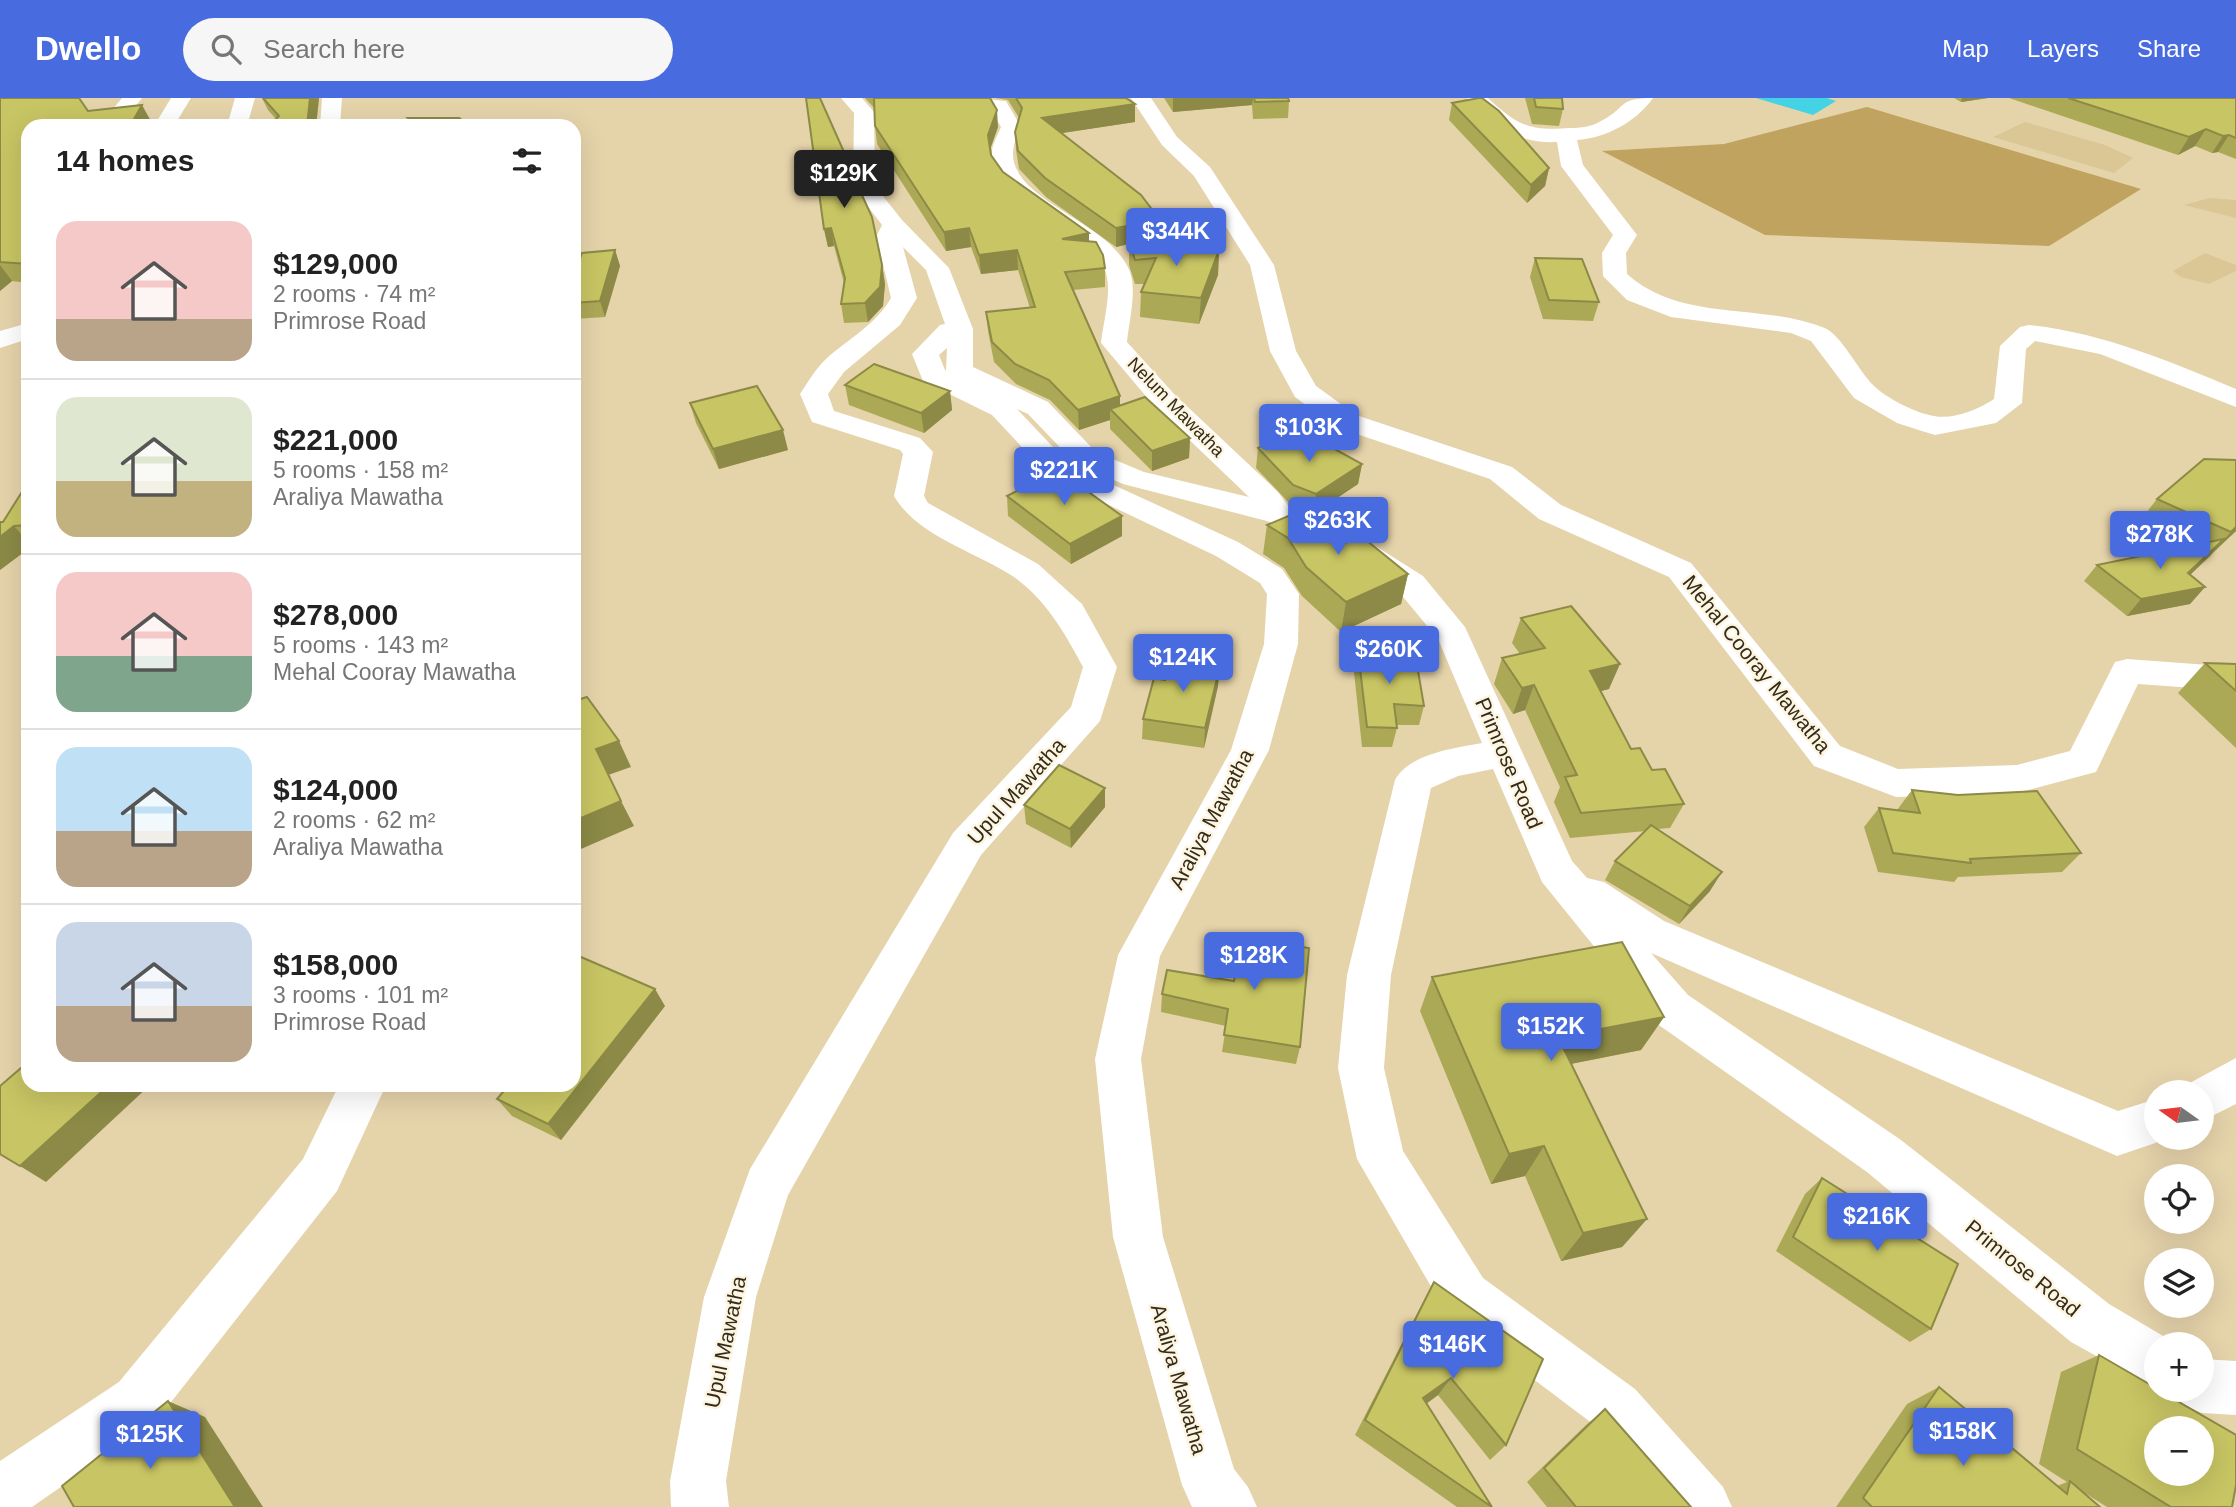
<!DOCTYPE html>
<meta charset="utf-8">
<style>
:root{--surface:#fff;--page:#f6f6f6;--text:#222;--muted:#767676;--line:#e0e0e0;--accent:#486cdf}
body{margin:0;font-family:Helvetica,sans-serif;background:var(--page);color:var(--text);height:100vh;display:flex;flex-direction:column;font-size:26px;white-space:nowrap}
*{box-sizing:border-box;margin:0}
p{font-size:23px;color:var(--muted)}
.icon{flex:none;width:38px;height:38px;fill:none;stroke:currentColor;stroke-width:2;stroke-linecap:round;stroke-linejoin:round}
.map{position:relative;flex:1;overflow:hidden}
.details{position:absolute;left:21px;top:21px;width:560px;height:973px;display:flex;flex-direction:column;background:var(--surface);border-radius:21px;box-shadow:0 7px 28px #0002}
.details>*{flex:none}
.needle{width:46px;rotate:284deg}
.fabs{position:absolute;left:2144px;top:982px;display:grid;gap:14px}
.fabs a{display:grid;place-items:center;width:70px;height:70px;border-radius:50%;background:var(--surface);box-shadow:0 7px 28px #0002;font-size:35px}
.price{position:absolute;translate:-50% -60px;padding:0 16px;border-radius:7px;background:var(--accent);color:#fff;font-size:23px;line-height:46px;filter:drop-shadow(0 2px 4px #0008)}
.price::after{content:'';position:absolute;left:50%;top:42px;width:21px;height:16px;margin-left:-10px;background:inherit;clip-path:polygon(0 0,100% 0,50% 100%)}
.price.selected{background:#222;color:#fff}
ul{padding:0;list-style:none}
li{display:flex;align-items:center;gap:21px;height:175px;padding:0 35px}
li+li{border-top:2px solid var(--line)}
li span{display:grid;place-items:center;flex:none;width:196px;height:140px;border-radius:21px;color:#555}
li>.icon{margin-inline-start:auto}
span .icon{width:84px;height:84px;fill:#fffc;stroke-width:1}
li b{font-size:30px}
h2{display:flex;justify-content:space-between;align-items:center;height:84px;padding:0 35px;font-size:30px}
header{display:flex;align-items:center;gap:42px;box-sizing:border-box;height:98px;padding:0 35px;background:var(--accent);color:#fff}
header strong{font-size:33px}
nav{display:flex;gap:38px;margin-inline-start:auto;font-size:24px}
.search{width:490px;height:63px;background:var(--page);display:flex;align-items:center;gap:18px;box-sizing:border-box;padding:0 24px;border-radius:38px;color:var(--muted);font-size:26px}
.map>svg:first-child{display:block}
.built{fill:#dbc696}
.green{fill:#bfa35f}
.water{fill:#44d3e5}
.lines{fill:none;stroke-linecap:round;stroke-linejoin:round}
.minor{fill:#fff;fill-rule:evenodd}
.tertiary{fill:#fff;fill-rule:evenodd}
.wall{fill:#aca956}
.shaded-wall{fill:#8c8a46}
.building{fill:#c8c564;stroke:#8c8a46;stroke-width:2;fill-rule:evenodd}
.labels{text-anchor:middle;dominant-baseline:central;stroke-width:5;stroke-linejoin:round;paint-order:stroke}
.far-street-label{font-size:18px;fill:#332c1c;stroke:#fef5e0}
.street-label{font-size:21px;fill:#332c1c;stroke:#fef5e0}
</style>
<header>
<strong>Dwello</strong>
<div class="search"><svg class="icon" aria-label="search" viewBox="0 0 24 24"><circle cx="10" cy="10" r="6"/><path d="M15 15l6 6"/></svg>Search here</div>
<nav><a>Map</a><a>Layers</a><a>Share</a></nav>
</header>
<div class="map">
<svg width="2236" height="1409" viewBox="0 0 2236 1409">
<rect width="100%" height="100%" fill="#e5d3aa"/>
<!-- built -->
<g class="built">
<polygon points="2025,24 2105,47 2133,60 2114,75 1993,39"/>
<polygon points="2210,100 2236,102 2236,120 2184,107"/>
<polygon points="2205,155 2236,167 2236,173 2209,186 2181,179 2173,173"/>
</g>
<!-- green -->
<polygon class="green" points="1867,9 2141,91 2049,148 1765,137 1602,53 1724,46"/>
<!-- water -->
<polygon class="water" points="1756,0 1827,0 1836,3 1813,17"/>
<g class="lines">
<!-- minor -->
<g class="minor">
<polygon points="122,0 142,0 120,28 99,28"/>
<polygon points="171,0 191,0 174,28 154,28"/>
<polygon points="322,0 342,0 340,28 320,28"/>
<path d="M841 0H862L874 14 875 88 902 122 949 170 973 231V269L1048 304 1096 354 1144 374 1249 399 1155 309 1101 245C1103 224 1112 196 1106 175 1091 124 988 114 992 54 992 46 998 37 1001 29L991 11 974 0 1006 3 1021 29C1018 37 1013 46 1013 55 1012 104 1111 123 1130 174 1137 194 1129 223 1127 244L1175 297 1278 394 1289 409 1358 437 1423 478 1465 529 1572 763 1587 780 1604 784 1664 823 2118 1013 2156 1001V1040H2170L2117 1058 1651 855 1688 897 1901 1042 2109 1206 2175 1245 2156 1246V1291L2071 1244 1867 1074 1656 925 1542 784 1493 671 1458 678 1431 690 1391 877 1384 970 1403 1053 1483 1180 1635 1291 1723 1389 1732 1409H1665L1597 1329 1447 1216 1357 1061 1338 970 1347 877 1395 682C1409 656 1454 650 1482 645L1438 541 1399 494 1336 451 1267 423 1123 386 1076 366 1028 316 1017 311 1070 367 1238 444 1282 471 1299 496 1298 546 1269 652 1160 858 1141 961 1163 1139 1234 1371 1248 1389 1257 1409H1192L1182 1387 1113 1139 1095 961 1118 857 1231 652 1264 546 1267 496 1260 485 1216 458 1050 379 992 317 923 283 912 256 940 227 945 226 926 172 903 149 917 200 900 227 844 274 828 296 834 313 920 340 933 354 924 398 928 405 1038 466 1082 506 1117 569 1100 623 981 757 788 1097 756 1199 726 1383 729 1409H671L670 1383 704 1199 750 1071 953 735 1071 609 1083 569C1065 535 1046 502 1014 479 975 453 918 439 894 398L903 356 900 352 812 324 800 296C808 284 816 270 827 260 850 240 876 226 891 200L878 145 877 137 882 127 853 89 854 15ZM947 250 946 273H947L945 272 939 257Z"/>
<polygon points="1131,0 1151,0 1177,39 1210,69 1274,167 1296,253 1316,288 1356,317 1512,369 1561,407 1691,465 1840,648 1898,671 2017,667 2070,653 2115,564 2127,561 2236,569 2236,593 2138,586 2096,674 2017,695 1896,699 1814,668 1669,479 1539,421 1490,381 1336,329 1295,299 1270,253 1250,167 1194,78 1162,47"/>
<path d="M1467 0H1488C1518 28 1529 33 1570 30 1581 30 1591 29 1601 23 1628 9 1617 0 1653 0 1636 24 1606 40 1577 42L1583 67 1637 137 1626 155 1627 176C1682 225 1760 204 1825 230 1841 237 1859 273 1873 287 1886 300 1915 315 1934 318 1953 322 1979 311 1994 301L2000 248 2020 229 2029 227C2103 235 2168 263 2236 291V309L2100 256 2035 243 2026 251 2022 305 1996 325 1935 337 1925 334 1897 325 1854 300 1811 243 1791 235 1671 219 1627 202 1603 178 1602 155 1613 137 1561 68 1557 44C1521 46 1488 29 1467 0Z"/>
<polygon points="2236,960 2236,1006 2202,1023 2202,994 2182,994 2186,987"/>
<polygon points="339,987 386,987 337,1093 157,1322 32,1409 0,1409 0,1363 119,1284 303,1061"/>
<polygon points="2202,1261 2236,1263 2236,1317 2202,1315 2183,1307 2176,1292 2202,1292"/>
</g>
<!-- tertiary -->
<g class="tertiary">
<polygon points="235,0 255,0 247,28 227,28"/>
<polygon points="28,225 28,241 0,250 0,233"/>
</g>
</g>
<!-- wall -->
<g class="wall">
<polygon points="0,0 88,13 152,25 150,28 28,28 28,185 12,183 0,193"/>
<polygon points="262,0 319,0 316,28 276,21 268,12"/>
<polygon points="865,0 990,0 998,29 990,52 991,57 1003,74 1089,135 1089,144 1105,170 1105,189 1073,192 1120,298 1120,308 1190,340 1189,360 1152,373 1110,331 1110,322 1079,332 1050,302 1016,286 994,264 988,233 986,214 1030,210 1018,172 981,176 971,149 946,153 877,46 875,28 874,10"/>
<polygon points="995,0 1126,0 1135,24 1061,35 1159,140 1142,144 1219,152 1218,177 1199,226 1140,219 1141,194 1144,186 1135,186 1129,167 1129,146 1116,149 1046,99 1019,71 1016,52 1015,34 1019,20 1008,2"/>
<polygon points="1164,0 1288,0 1289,3 1288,20 1253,21 1252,7 1173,14"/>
<polygon points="1525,0 1562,0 1563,11 1559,28 1532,26"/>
<polygon points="1954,0 1988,0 1961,4"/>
<polygon points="2009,0 2236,0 2236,61 2218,54 2212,55 2195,48 2178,57"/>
<polygon points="1452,5 1549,70 1545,88 1527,105 1449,22"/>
<polygon points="408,20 470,28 411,28"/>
<polygon points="848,63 849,75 882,167 885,186 883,208 868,224 844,225 841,206 844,185 834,148 828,149 824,131"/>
<polygon points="615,152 620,168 605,219 574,221 574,176"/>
<polygon points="1535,160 1599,204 1593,223 1543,221 1530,179"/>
<polygon points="845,287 950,293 952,312 924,335 849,307"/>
<polygon points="690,305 788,352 719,371 696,325"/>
<polygon points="1258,350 1307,354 1362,366 1358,386 1313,416 1309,414 1345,445 1408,476 1401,506 1341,534 1302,498 1284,470 1263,456 1267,427 1303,412 1291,407 1256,370"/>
<polygon points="28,389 28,451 0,472 0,424 3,424"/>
<polygon points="1007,398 1122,418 1122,438 1071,466 1008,418"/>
<polygon points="2157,401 2236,433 2190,477 2205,489 2190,506 2127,518 2084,483 2097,467 2190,448 2139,424"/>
<polygon points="1521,520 1609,591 1600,593 1631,651 1684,706 1670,730 1657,731 1710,793 1679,826 1605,782 1615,763 1646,733 1570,740 1554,704 1560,689 1525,612 1513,616 1494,586 1502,560 1520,556 1512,545"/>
<polygon points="1358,554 1424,608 1419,627 1397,627 1397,630 1392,649 1362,649 1354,574"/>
<polygon points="2205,565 2236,566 2236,650 2178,595"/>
<polygon points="1218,588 1204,650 1142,641 1143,621"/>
<polygon points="1105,690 1105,709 1071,750 1026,726 1024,707"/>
<polygon points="1912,692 2081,755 2062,774 1958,779 1954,784 1878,774 1864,729 1879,710 1897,712"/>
<polygon points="1167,872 1300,949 1296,966 1222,954 1226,928 1161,914 1162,896"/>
<polygon points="1432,879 1664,919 1641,952 1571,966 1647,1121 1622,1149 1561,1163 1525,1078 1491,1086 1420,913"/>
<polygon points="665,908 561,1042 512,1018 497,1001"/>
<polygon points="1822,1080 1931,1231 1910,1244 1776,1153 1805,1096"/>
<polygon points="1434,1184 1506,1347 1490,1362 1438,1297 1426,1306 1492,1409 1457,1409 1355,1337 1423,1204"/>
<polygon points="2099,1257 2232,1409 2107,1409 2080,1392 2100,1409 1836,1409 1907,1306 1939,1289 2057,1388 2067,1384 2039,1366 2061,1274"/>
<polygon points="1605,1311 1691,1409 1547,1409 1527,1384 1586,1327"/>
</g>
<!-- shaded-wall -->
<g class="shaded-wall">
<polygon points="310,0 319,0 316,28 307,28"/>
<polygon points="1173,0 1253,0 1252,7 1173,14"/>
<polygon points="1962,0 1988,0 1961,4"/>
<polygon points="1135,6 1135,24 1043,38 1042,20"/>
<polygon points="142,7 152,25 150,28 130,28"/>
<polygon points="997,12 998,29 989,54 988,37"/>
<polygon points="2206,31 2195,48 2178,57 2189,39"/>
<polygon points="2229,37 2218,54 2212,55 2223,38"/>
<polygon points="1549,70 1545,88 1527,105 1531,87"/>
<polygon points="1160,122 1159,140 1130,146 1129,142 1129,146 1116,149 1116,130"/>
<polygon points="831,130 834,148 828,149 824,131"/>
<polygon points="969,130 971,149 946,153 944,134"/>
<polygon points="1089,135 1089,154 1062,141"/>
<polygon points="615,152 620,168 605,219 600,203"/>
<polygon points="1017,152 1018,172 981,176 979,157"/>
<polygon points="1219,152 1218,177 1199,226 1201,200"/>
<polygon points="0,167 12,183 0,193"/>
<polygon points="882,167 885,186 883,208 868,224 865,205"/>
<polygon points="950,293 952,312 924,335 921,315"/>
<polygon points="1120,298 1120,318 1110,311 1110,322 1079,332 1078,312"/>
<polygon points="783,332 788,352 719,371 713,351"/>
<polygon points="1190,340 1189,360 1152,373 1152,353"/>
<polygon points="1362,366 1358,386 1313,416 1316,396"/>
<polygon points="1122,418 1122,438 1071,466 1070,446"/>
<polygon points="14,428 28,444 28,451 0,472 0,439"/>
<polygon points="2236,429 2236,433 2210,457 2231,434"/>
<polygon points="2224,441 2210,458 2174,492 2188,475"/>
<polygon points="1408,476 1401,506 1341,534 1346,504"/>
<polygon points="2205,489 2190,506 2127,518 2141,501"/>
<polygon points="1620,566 1609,591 1579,599 1590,573"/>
<polygon points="1220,568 1218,588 1204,650 1205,630"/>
<polygon points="1534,587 1525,612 1513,616 1522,590"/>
<polygon points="619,643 631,669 608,677 596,651"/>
<polygon points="1105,690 1105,709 1071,750 1070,731"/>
<polygon points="621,703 634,728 574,754 574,723"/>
<polygon points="1722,774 1710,793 1679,826 1690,808"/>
<polygon points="655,891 665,908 561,1042 548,1026"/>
<polygon points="1664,919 1641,952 1540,972 1558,939"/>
<polygon points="109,987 150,987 46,1084 20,1068"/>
<polygon points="1544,1048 1525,1078 1491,1086 1509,1056"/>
<polygon points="1647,1121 1622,1149 1561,1163 1583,1135"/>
<polygon points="1451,1280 1438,1297 1411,1317 1423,1300"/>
<polygon points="168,1303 205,1319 263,1409 235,1409"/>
</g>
<!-- building -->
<g class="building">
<polygon points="0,0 79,0 88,13 142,7 130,28 28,28 28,166 0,164"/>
<polygon points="263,0 310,0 307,28 269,28 279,18"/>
<polygon points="806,0 820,0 848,63 848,73 856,84 872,119 882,167 880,189 865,205 841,206 845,180 831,130 824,131"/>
<polygon points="874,0 990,0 997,12 988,37 991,57 1003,74 1089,135 1062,141 1096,144 1103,157 1105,170 1065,174 1120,298 1078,312 1049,282 1015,266 992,244 986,214 1035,209 1017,152 979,157 969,130 944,134 875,28"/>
<polygon points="1016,0 1126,0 1135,6 1042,20 1141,97 1160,122 1116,130 1045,80 1018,53 1015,34 1022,10"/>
<polygon points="1254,0 1288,0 1289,3 1255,4"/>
<polygon points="1479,0 1482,0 1499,13 1549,70 1531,87 1452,5"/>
<polygon points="1534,0 1562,0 1563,11 1536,9"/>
<polygon points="2068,0 2236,0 2236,40 2229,37 2223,38 2206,31 2189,39"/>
<polygon points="408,20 459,20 470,28 419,28"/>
<polygon points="1129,142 1219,152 1201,200 1141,194 1156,160 1135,162"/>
<polygon points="615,152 600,203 574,205 574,176 582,155"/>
<polygon points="1535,160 1582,161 1599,204 1549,202"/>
<polygon points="874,266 950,293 921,315 845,287"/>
<polygon points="757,288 783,332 713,351 690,305"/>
<polygon points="1145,299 1190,340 1152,353 1110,311"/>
<polygon points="1279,338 1307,354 1322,344 1362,366 1316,396 1293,387 1258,350"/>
<polygon points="2204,361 2236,362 2236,429 2231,434 2157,401"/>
<polygon points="1058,372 1122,418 1070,446 1007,398"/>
<polygon points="25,389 28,389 28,427 14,428 0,439 0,424 3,424"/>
<polygon points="1305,411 1345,445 1361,438 1408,476 1346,504 1306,469 1288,440 1267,427"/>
<polygon points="2224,441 2188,475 2205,489 2141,501 2097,467"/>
<polygon points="1571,508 1620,566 1590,573 1631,651 1640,650 1652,672 1665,671 1684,706 1581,715 1565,679 1577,677 1534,587 1522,590 1502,560 1545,550 1521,520"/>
<polygon points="1358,554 1415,555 1424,608 1394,606 1397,630 1367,629"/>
<polygon points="1171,561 1220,568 1205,630 1143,621 1154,580 1165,582"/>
<polygon points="2205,565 2236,566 2236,593"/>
<polygon points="587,599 619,643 596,651 621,703 574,723 574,603"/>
<polygon points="1059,667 1105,690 1070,731 1024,707"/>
<polygon points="1912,692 1958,697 2037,693 2081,755 1970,761 1971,765 1893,755 1879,710 1920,715"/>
<polygon points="1651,727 1722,774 1690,808 1615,763"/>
<polygon points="1240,840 1309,850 1300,949 1224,937 1228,911 1162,896 1167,872 1234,883"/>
<polygon points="1622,844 1664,919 1558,939 1647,1121 1583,1135 1544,1048 1509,1056 1432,879"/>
<polygon points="574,856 655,891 548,1026 497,1001 509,987 574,987"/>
<polygon points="28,964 28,987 109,987 20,1068 0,1056 0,988"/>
<polygon points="1822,1080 1958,1166 1931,1231 1793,1139"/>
<polygon points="1434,1184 1543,1261 1506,1347 1451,1280 1423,1300 1492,1409 1365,1322"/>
<path d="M2099 1257 2156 1290V1292H2158L2236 1337V1387L2232 1409H2171L2077 1351ZM2156 1330H2202V1376H2156Z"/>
<polygon points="1939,1289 2067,1396 2070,1383 2100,1409 1872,1409 1863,1400"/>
<polygon points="168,1303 235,1409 74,1409 62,1388"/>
<polygon points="1605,1311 1691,1409 1576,1409 1544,1370"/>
</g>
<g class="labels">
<!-- far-street labels -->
<g class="far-street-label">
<text transform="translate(1176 309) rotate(46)">Nelum Mawatha</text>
</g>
<!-- street labels -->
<g class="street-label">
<text transform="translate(1757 566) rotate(51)">Mehal Cooray Mawatha</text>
<text transform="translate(1509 665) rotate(67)">Primrose Road</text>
<text transform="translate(1016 693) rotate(-48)">Upul Mawatha</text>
<text transform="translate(1211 721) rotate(-62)">Araliya Mawatha</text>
<text transform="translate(2023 1170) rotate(39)">Primrose Road</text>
<text transform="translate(725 1244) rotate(-78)">Upul Mawatha</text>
<text transform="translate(1179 1281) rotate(74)">Araliya Mawatha</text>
</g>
</g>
</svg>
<div class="fabs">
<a><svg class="needle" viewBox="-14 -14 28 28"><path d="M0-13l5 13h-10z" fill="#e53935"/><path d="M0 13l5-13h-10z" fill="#767676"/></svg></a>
<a><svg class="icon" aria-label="locate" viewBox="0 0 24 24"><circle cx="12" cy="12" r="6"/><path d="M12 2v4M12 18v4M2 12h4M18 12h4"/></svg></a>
<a><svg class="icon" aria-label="layers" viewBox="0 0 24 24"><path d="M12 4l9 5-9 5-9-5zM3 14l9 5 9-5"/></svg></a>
<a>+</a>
<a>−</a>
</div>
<b class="price selected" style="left:844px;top:112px">$129K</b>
<b class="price" style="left:1176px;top:170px">$344K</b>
<b class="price" style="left:1309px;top:366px">$103K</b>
<b class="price" style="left:1064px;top:409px">$221K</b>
<b class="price" style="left:1338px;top:459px">$263K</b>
<b class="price" style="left:2160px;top:473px">$278K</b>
<b class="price" style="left:1389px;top:588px">$260K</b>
<b class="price" style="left:1183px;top:596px">$124K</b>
<b class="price" style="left:1254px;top:894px">$128K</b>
<b class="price" style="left:1551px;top:965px">$152K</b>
<b class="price" style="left:1877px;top:1155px">$216K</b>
<b class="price" style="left:1453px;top:1283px">$146K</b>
<b class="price" style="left:1963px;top:1370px">$158K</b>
<b class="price" style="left:150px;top:1373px">$125K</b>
<section class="details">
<h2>14 homes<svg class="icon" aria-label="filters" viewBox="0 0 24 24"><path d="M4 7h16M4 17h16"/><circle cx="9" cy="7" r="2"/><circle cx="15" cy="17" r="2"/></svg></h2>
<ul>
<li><span style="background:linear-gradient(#f6c9c9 70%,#b9a48a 0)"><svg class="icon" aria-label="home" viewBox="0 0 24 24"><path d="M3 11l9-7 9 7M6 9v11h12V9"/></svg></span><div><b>$129,000</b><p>2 rooms · 74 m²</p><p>Primrose Road</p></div></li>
<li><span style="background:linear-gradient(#dfe7d0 60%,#c2b280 0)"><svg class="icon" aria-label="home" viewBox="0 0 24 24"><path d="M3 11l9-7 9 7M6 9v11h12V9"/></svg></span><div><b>$221,000</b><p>5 rooms · 158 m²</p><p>Araliya Mawatha</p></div></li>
<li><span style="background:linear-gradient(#f6c9c9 60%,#7fa58c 0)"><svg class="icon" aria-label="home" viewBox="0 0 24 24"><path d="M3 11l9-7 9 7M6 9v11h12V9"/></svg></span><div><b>$278,000</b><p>5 rooms · 143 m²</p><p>Mehal Cooray Mawatha</p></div></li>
<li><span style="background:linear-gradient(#bfe0f5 60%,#b9a48a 0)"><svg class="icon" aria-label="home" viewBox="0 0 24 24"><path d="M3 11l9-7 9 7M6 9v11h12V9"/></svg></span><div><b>$124,000</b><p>2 rooms · 62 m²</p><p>Araliya Mawatha</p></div></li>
<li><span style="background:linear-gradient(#c9d6e8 60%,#b9a48a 0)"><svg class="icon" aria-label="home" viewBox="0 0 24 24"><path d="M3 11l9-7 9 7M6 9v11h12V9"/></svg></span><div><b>$158,000</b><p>3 rooms · 101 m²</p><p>Primrose Road</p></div></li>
</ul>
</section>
</div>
